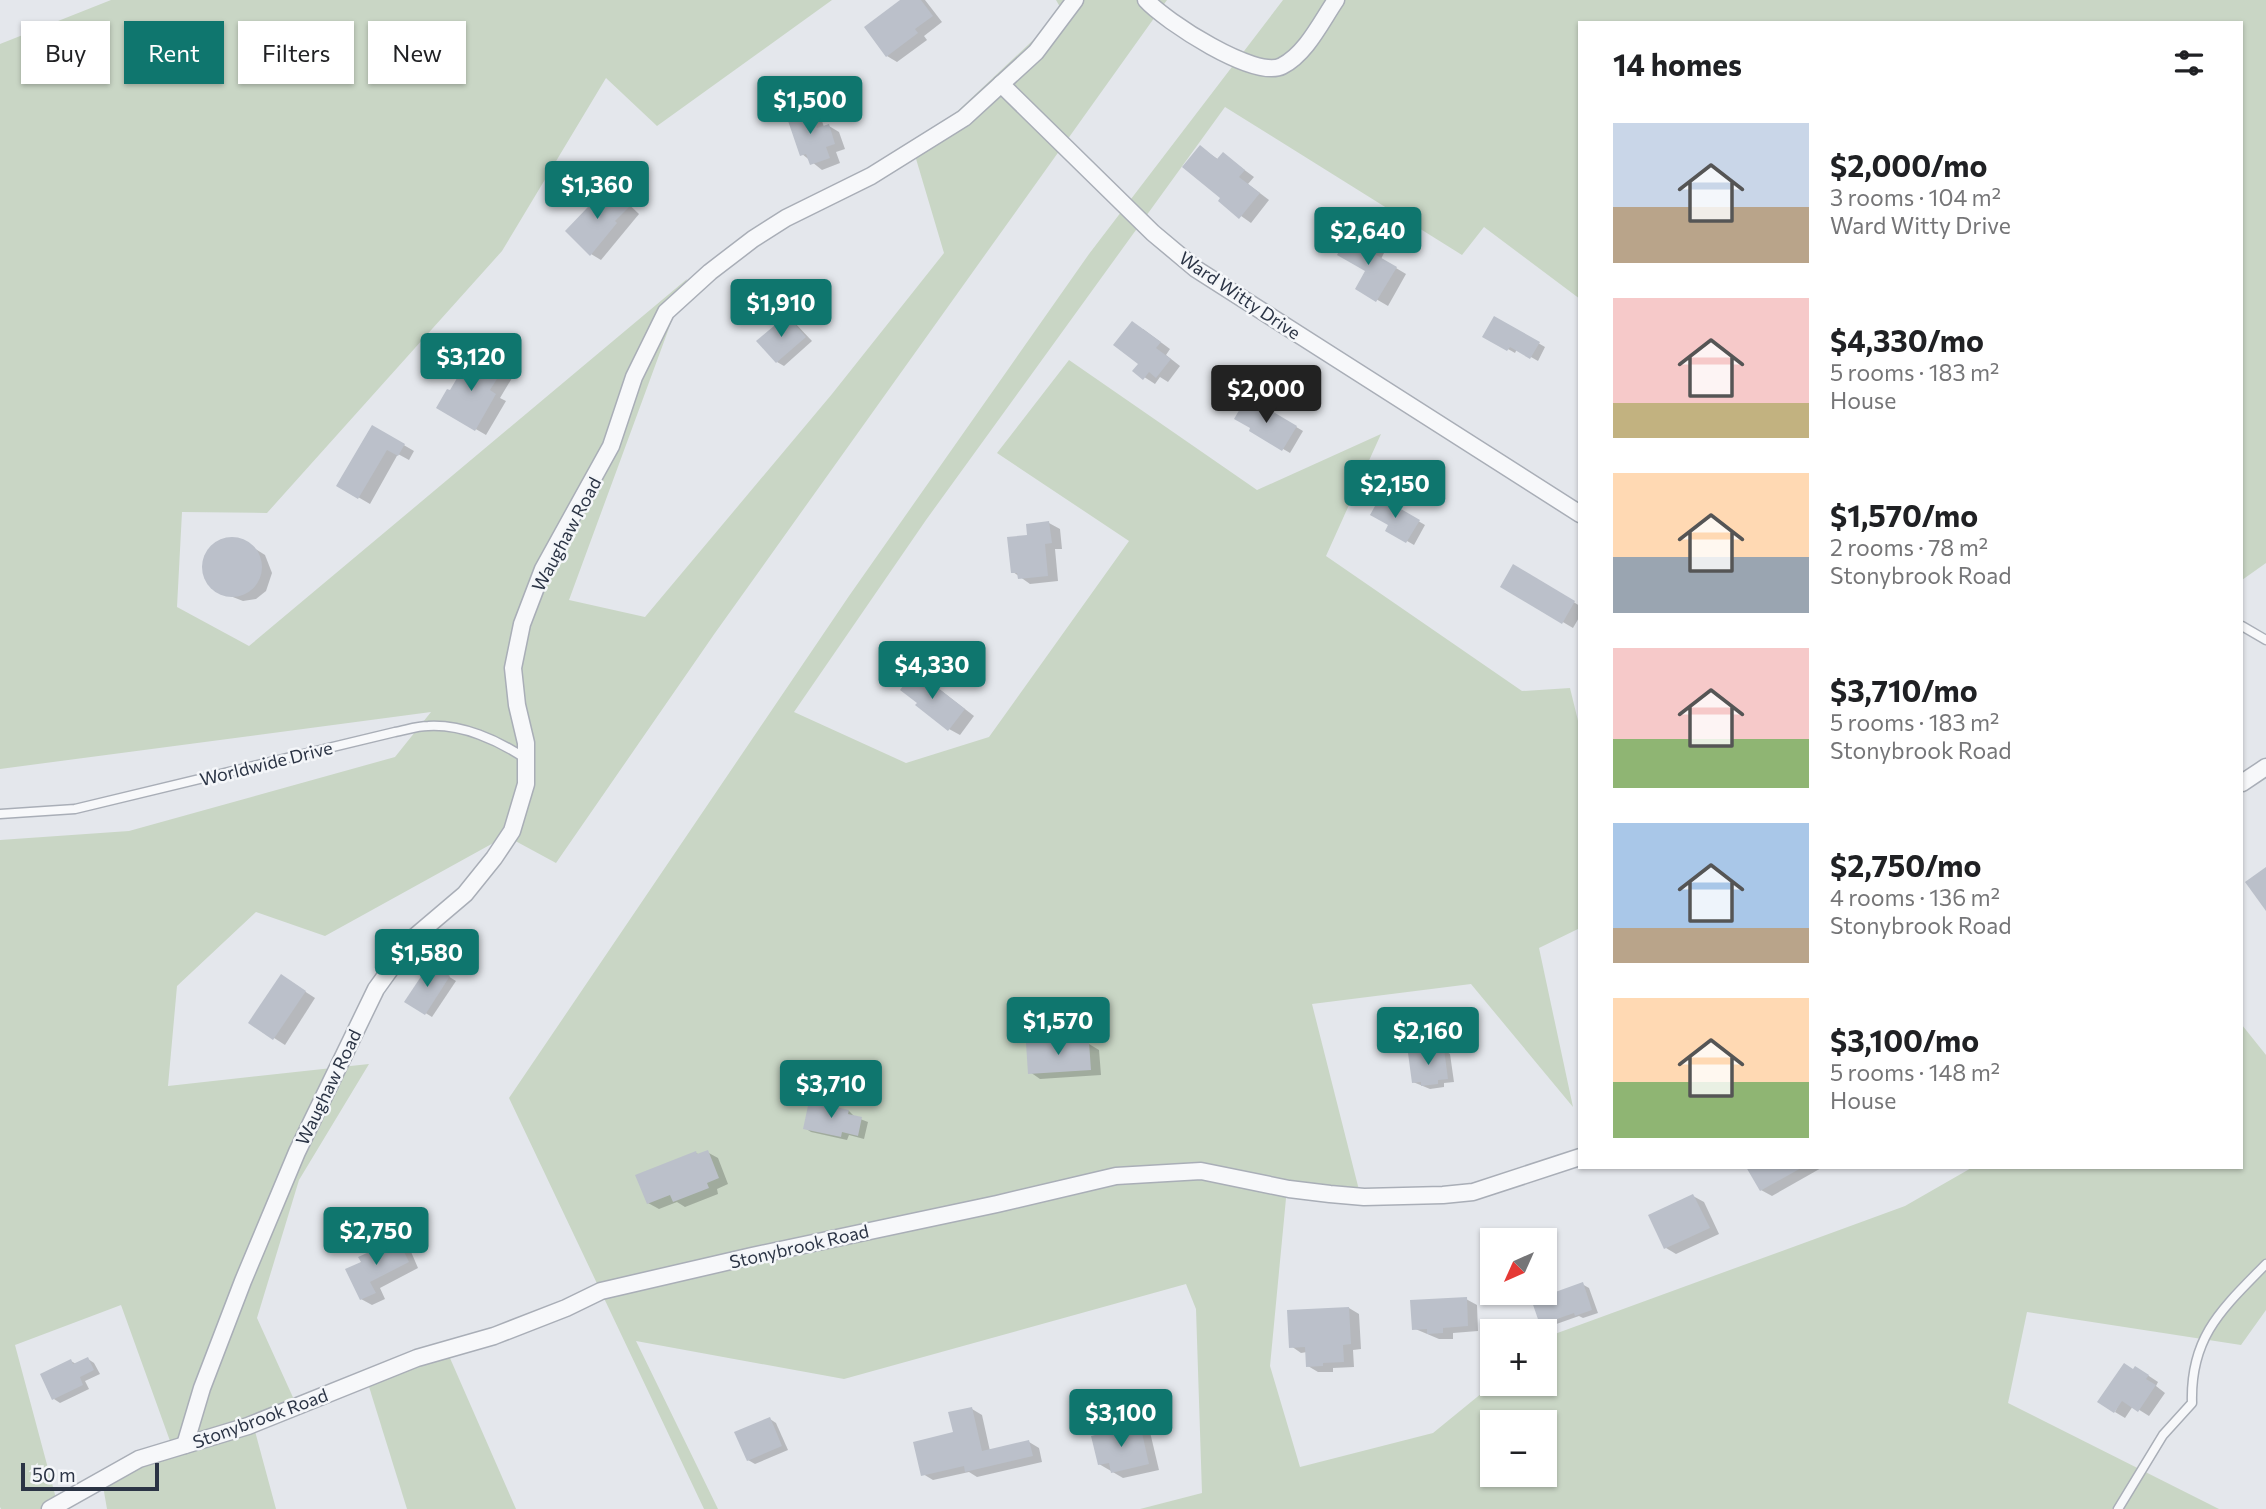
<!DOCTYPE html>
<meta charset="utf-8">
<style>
:root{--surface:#fff;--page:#f2f2f2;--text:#202124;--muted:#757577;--accent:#0f766e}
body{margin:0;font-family:Commissioner,sans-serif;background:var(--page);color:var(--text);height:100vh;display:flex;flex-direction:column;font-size:26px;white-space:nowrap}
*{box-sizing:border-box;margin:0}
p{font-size:23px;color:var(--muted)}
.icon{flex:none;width:38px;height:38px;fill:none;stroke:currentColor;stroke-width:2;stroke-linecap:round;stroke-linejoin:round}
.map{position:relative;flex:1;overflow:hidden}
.drawer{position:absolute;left:1578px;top:21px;width:665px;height:1148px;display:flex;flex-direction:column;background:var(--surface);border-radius:0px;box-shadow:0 2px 5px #0004}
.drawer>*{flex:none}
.top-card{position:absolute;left:21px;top:21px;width:665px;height:63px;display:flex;gap:14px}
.needle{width:46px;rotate:225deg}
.buttons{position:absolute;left:1480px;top:1228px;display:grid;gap:14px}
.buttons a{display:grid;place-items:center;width:77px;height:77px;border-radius:0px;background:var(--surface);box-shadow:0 2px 5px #0004;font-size:35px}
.scale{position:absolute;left:21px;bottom:18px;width:138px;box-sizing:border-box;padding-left:7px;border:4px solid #2b3445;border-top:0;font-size:19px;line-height:24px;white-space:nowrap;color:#2b3445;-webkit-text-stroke:5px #f4f6f9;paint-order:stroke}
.price{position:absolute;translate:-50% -60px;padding:0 16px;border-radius:7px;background:var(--accent);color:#fff;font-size:23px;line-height:46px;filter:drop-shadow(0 2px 4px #0008)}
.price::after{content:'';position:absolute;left:50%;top:42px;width:21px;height:16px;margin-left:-10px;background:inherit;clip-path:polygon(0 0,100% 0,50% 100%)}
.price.current{background:#222;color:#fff}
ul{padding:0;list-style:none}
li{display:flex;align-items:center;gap:21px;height:175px;padding:0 35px}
li span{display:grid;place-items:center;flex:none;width:196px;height:140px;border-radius:0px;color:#555}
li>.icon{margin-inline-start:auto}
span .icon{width:84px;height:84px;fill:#fffc;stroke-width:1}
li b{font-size:30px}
h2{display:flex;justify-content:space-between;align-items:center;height:84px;padding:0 35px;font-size:30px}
.pill{padding:0 24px;border-radius:0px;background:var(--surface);box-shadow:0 2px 5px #0004;font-size:24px;line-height:63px}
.pill.current{background:var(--accent);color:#fff}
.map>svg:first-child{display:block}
.green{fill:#c9d6c5;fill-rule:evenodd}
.shadow{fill:#0003}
.building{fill:#bbc0ca}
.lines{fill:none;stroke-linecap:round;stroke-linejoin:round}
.service-casing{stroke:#a9aeb7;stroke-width:11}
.minor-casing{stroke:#a9aeb7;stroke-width:19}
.service{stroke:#f7f8fa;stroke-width:8}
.minor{stroke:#f7f8fa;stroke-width:16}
.labels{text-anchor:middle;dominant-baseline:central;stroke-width:5;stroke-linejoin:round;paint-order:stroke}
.street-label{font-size:18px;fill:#2b3445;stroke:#f4f6f9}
</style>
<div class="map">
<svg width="2266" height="1509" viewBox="0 0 2266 1509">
<rect width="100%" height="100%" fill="#e4e7ec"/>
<!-- green -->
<g class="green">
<polygon points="111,0 832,0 657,126 606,78 502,251 267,513 182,512 177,607 249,646 687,279 569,600 645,617 832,394 944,253 914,152 1063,12 1056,0 1167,0 715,633 556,863 506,836 325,936 256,912 177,986 168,1086 369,1064 299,1180 257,1318 296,1404 252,1420 276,1509 107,1509 103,1486 174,1452 121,1305 15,1345 57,1502 47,1509 1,1509 0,1507 0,840 129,831 395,757 431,712 0,769 0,44"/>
<path d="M1283 0H2266V563L2242 580V23H1580V299L1484 227 1462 255 1225 107 926 520 794 712 906 763 989 737 1129 541 997 453 1069 360 1257 490 1381 434 1326 556 1522 691 1570 688 1580 729V928L1539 948 1573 1107 1471 984 1312 1004 1360 1194 1287 1188 1270 1366 1300 1467 1433 1433 1493 1384H1545V1341L1552 1335 1905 1206 1973 1167H2242V1025L2266 1055V1310L2241 1345 2027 1312 2008 1403 2219 1509H1140L1202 1493 1196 1309 1186 1284 844 1379 636 1341 718 1509H704L509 1098 849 596 1089 254ZM1493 1423H1545V1475H1493Z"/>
<polygon points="446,1349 516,1509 407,1509 366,1377"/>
</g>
<!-- shadow -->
<g class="shadow">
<polygon points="903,0 925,0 942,22 924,36 927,40 897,62 887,56"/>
<polygon points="809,108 820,115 824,127 829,126 839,132 845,149 836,152 840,163 822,170 802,154"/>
<polygon points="1200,147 1219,160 1223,154 1254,177 1248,184 1269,200 1251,223 1220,201 1223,198"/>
<polygon points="608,189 619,195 639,214 601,260 591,254"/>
<polygon points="1357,238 1384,253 1381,259 1406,274 1388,306 1357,288 1367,271 1354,244"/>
<polygon points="787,317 793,321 812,341 784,366 777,362"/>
<polygon points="1495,318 1545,347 1538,361 1517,349 1515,353 1485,336"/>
<polygon points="1143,329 1170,349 1166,355 1180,366 1168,382 1160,377 1155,384 1135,371 1140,363"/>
<polygon points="472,355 512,378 500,398 506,401 486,435 438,407 451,393"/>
<polygon points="1264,408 1303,431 1290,453 1251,430"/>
<polygon points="373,427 414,451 409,460 398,454 370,504 339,486"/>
<polygon points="1381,499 1425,525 1414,545 1388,530 1391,525"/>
<polygon points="1049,523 1060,529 1062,549 1055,549 1058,581 1030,584 1013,572"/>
<polygon points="230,539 243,541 265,555 272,573 266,591 256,599 243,601 225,594 213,587 206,576 205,564 213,547"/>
<polygon points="1514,566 1580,606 1580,616 1573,628 1502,586"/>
<polygon points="926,679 974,716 960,735 949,729"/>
<polygon points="430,965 456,981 432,1017 406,1001"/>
<polygon points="292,983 315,998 285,1045 251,1023"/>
<polygon points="1067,1042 1071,1045 1089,1044 1099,1050 1101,1075 1040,1079 1030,1072"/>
<polygon points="1444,1050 1450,1054 1454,1082 1444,1083 1444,1087 1430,1089 1413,1082"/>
<polygon points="810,1103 849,1111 855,1117 868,1122 864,1139 849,1135 847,1140 811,1132 805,1128"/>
<polygon points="707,1152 718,1158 728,1184 717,1189 718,1194 685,1207 677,1202 659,1209 648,1203 696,1153 700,1155"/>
<polygon points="1748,1167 1823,1167 1772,1196 1761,1190"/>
<polygon points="1693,1196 1704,1202 1719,1234 1676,1254 1666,1248"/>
<polygon points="398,1241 409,1247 418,1268 380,1288 385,1299 372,1305 361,1299 348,1270"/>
<polygon points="1582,1284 1589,1288 1598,1313 1583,1318 1579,1316 1548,1327 1541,1323 1546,1293 1551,1296"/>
<polygon points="1466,1299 1477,1305 1478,1331 1453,1333 1453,1339 1439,1339 1413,1328"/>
<polygon points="1349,1308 1359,1314 1361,1349 1353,1350 1354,1367 1333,1368 1333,1372 1318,1372 1308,1366 1307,1352 1301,1353 1291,1346"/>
<polygon points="88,1359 94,1363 100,1374 85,1381 89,1389 60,1403 54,1399 71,1361 76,1364"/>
<polygon points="2134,1371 2146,1374 2158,1382 2156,1386 2165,1393 2149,1416 2133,1406 2125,1418 2115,1412"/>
<polygon points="972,1409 982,1415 990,1451 1029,1442 1039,1448 1042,1462 977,1477 969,1472 933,1480 923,1474"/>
<polygon points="770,1419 776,1423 788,1450 755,1464 748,1460"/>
<polygon points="1140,1426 1150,1432 1159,1470 1123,1478 1099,1464"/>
</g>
<!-- building -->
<g class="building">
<polygon points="900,0 921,0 933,16 915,29 918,33 886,57 864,27"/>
<polygon points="809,106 817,128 829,124 835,144 826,147 830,158 810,165 806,154 800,156 786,115"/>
<polygon points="1200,145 1217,159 1223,152 1245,170 1239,177 1260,193 1239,219 1218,201 1220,198 1182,167"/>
<polygon points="608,186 629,207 615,221 617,223 590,256 565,231"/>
<polygon points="1356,235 1375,246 1371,252 1397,267 1376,302 1355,289 1365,271 1337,255 1346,238 1353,242"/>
<polygon points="787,315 806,337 776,363 756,341"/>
<polygon points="1494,316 1540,342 1530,359 1510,347 1507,351 1482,337"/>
<polygon points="1132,321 1161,342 1156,348 1171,359 1156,378 1149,372 1143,380 1132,371 1138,364 1113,345"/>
<polygon points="472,353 502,371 490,390 496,394 475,431 436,408 447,389 450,390"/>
<polygon points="1244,402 1260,411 1263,406 1297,426 1282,451 1249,431 1250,428 1234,419"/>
<polygon points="372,425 405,444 398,456 387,450 358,499 336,486"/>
<polygon points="1380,497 1420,520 1406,543 1385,531 1388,525 1370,515"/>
<polygon points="1049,521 1052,543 1045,544 1048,576 1018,579 1017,573 1011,573 1007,537 1027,535 1026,524"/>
<circle cx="232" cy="567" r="30"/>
<polygon points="1513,564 1575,601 1562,624 1500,587"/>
<polygon points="915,670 965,709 948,731 915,705 917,703 900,690"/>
<polygon points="2266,867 2266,911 2245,882"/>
<polygon points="430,963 450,976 425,1015 404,1002"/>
<polygon points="281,974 306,991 273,1040 248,1023"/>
<polygon points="1068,1041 1068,1043 1089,1042 1091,1070 1028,1074 1026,1043"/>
<polygon points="1444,1049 1448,1079 1438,1080 1438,1084 1421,1086 1421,1082 1412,1083 1408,1053"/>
<polygon points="809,1101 849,1110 848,1114 862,1117 858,1136 842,1132 841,1137 803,1129"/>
<polygon points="708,1150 719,1178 707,1183 709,1188 673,1202 670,1195 647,1204 635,1175 696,1151 697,1154"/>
<polygon points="1746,1167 1803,1167 1760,1191"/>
<polygon points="1693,1194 1710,1228 1664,1249 1648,1215"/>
<polygon points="398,1239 409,1262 370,1282 376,1293 360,1300 345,1269 361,1262 358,1257"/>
<polygon points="1583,1282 1592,1310 1575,1316 1574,1313 1540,1325 1530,1296 1545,1293 1546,1291 1547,1295"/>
<polygon points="1467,1297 1468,1326 1443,1328 1443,1333 1427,1334 1427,1329 1412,1330 1410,1300"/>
<polygon points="1349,1307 1351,1344 1343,1345 1344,1362 1323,1363 1323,1366 1306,1367 1305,1347 1289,1348 1287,1310"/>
<polygon points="88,1357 94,1370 80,1377 83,1385 52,1400 40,1374 71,1359 73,1364"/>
<polygon points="2124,1363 2133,1369 2135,1366 2149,1375 2146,1379 2156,1385 2138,1412 2122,1401 2114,1413 2097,1402"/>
<polygon points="972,1407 982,1451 1029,1440 1033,1456 965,1472 964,1466 921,1476 913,1442 953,1432 948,1412"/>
<polygon points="770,1417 782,1446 747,1461 734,1432"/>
<polygon points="1140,1424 1149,1464 1111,1473 1109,1463 1098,1465 1091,1436"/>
</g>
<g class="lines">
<!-- service casing -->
<g class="service-casing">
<g id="service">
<polyline points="2242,626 2266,640"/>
<path d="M0 814 75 809 395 732C406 730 417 726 428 726 462 724 498 740 526 759"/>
<path d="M2118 1509 2163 1435 2192 1403C2190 1336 2223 1308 2266 1264"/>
</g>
</g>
<!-- minor casing -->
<g class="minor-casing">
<g id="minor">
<path d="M1146 0C1165 21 1255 80 1282 66 1306 54 1321 22 1336 0"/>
<polyline points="1001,84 1153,233 1196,269 1580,514"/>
<polyline points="2242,783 2266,767"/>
<polyline points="185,1445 202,1388 243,1281 297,1152 376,989 412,939 465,894 494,858 512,831 526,784 526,743 517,705 513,668 522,624 543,569 611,446 634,377 666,312 710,272 753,239 786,218 871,176 964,118 1036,52 1075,0"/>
<polyline points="50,1509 139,1459 248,1426 417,1358 494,1336 566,1308 601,1291 752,1256 997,1204 1116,1176 1201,1171 1289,1189 1330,1194 1364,1197 1443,1195 1473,1192 1580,1157"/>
</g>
</g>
<!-- service -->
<use href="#service" class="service"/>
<!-- minor -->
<use href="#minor" class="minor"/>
</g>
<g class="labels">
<!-- street labels -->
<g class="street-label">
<text transform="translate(1240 295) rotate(34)">Ward Witty Drive</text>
<text transform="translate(566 534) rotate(-62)">Waughaw Road</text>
<text transform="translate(266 763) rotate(-14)">Worldwide Drive</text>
<text transform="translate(328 1087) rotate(-64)">Waughaw Road</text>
<text transform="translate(799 1246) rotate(-13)">Stonybrook Road</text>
<text transform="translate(260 1418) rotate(-20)">Stonybrook Road</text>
</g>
</g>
</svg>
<div class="buttons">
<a><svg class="needle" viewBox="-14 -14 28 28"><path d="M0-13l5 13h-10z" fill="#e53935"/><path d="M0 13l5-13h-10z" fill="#757577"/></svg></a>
<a>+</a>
<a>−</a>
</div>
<div class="scale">50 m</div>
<b class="price" style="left:810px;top:136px">$1,500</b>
<b class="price" style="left:597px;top:221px">$1,360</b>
<b class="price" style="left:1368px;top:267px">$2,640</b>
<b class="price" style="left:781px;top:339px">$1,910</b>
<b class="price" style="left:471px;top:393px">$3,120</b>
<b class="price current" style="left:1266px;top:425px">$2,000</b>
<b class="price" style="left:1395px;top:520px">$2,150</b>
<b class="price" style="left:932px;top:701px">$4,330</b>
<b class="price" style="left:427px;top:989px">$1,580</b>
<b class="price" style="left:1058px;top:1057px">$1,570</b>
<b class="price" style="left:1428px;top:1067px">$2,160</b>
<b class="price" style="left:831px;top:1120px">$3,710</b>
<b class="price" style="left:376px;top:1267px">$2,750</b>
<b class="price" style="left:1121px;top:1449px">$3,100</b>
<div class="top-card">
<a class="pill">Buy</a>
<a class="pill current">Rent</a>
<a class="pill">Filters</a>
<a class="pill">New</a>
</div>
<section class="drawer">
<h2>14 homes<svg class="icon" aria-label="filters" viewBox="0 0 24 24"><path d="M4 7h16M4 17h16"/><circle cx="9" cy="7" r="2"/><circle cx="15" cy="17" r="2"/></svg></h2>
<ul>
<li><span style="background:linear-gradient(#c9d6e8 60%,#b9a48a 0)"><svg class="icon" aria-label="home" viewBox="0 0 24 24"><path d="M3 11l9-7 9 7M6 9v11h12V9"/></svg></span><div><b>$2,000/mo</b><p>3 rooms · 104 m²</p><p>Ward Witty Drive</p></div></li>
<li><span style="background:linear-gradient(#f6c9c9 75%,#c2b280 0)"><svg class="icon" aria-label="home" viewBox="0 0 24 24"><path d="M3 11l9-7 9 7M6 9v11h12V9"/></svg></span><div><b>$4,330/mo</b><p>5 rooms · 183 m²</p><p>House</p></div></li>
<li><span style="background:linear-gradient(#ffd9b3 60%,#9aa5b1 0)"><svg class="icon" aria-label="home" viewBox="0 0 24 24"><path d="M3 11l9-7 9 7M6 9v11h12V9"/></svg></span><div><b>$1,570/mo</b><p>2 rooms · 78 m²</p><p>Stonybrook Road</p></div></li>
<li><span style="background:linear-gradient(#f6c9c9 65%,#8fb573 0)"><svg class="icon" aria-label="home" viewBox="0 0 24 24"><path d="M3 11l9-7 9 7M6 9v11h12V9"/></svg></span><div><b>$3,710/mo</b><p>5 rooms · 183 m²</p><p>Stonybrook Road</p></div></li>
<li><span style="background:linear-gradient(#a9c7e8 75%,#b9a48a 0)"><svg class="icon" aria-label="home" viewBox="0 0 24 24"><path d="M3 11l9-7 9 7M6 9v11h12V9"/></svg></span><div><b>$2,750/mo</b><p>4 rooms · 136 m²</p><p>Stonybrook Road</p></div></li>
<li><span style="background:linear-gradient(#ffd9b3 60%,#8fb573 0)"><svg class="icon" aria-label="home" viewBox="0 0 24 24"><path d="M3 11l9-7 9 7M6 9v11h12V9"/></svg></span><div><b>$3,100/mo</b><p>5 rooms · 148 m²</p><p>House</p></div></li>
</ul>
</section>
</div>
